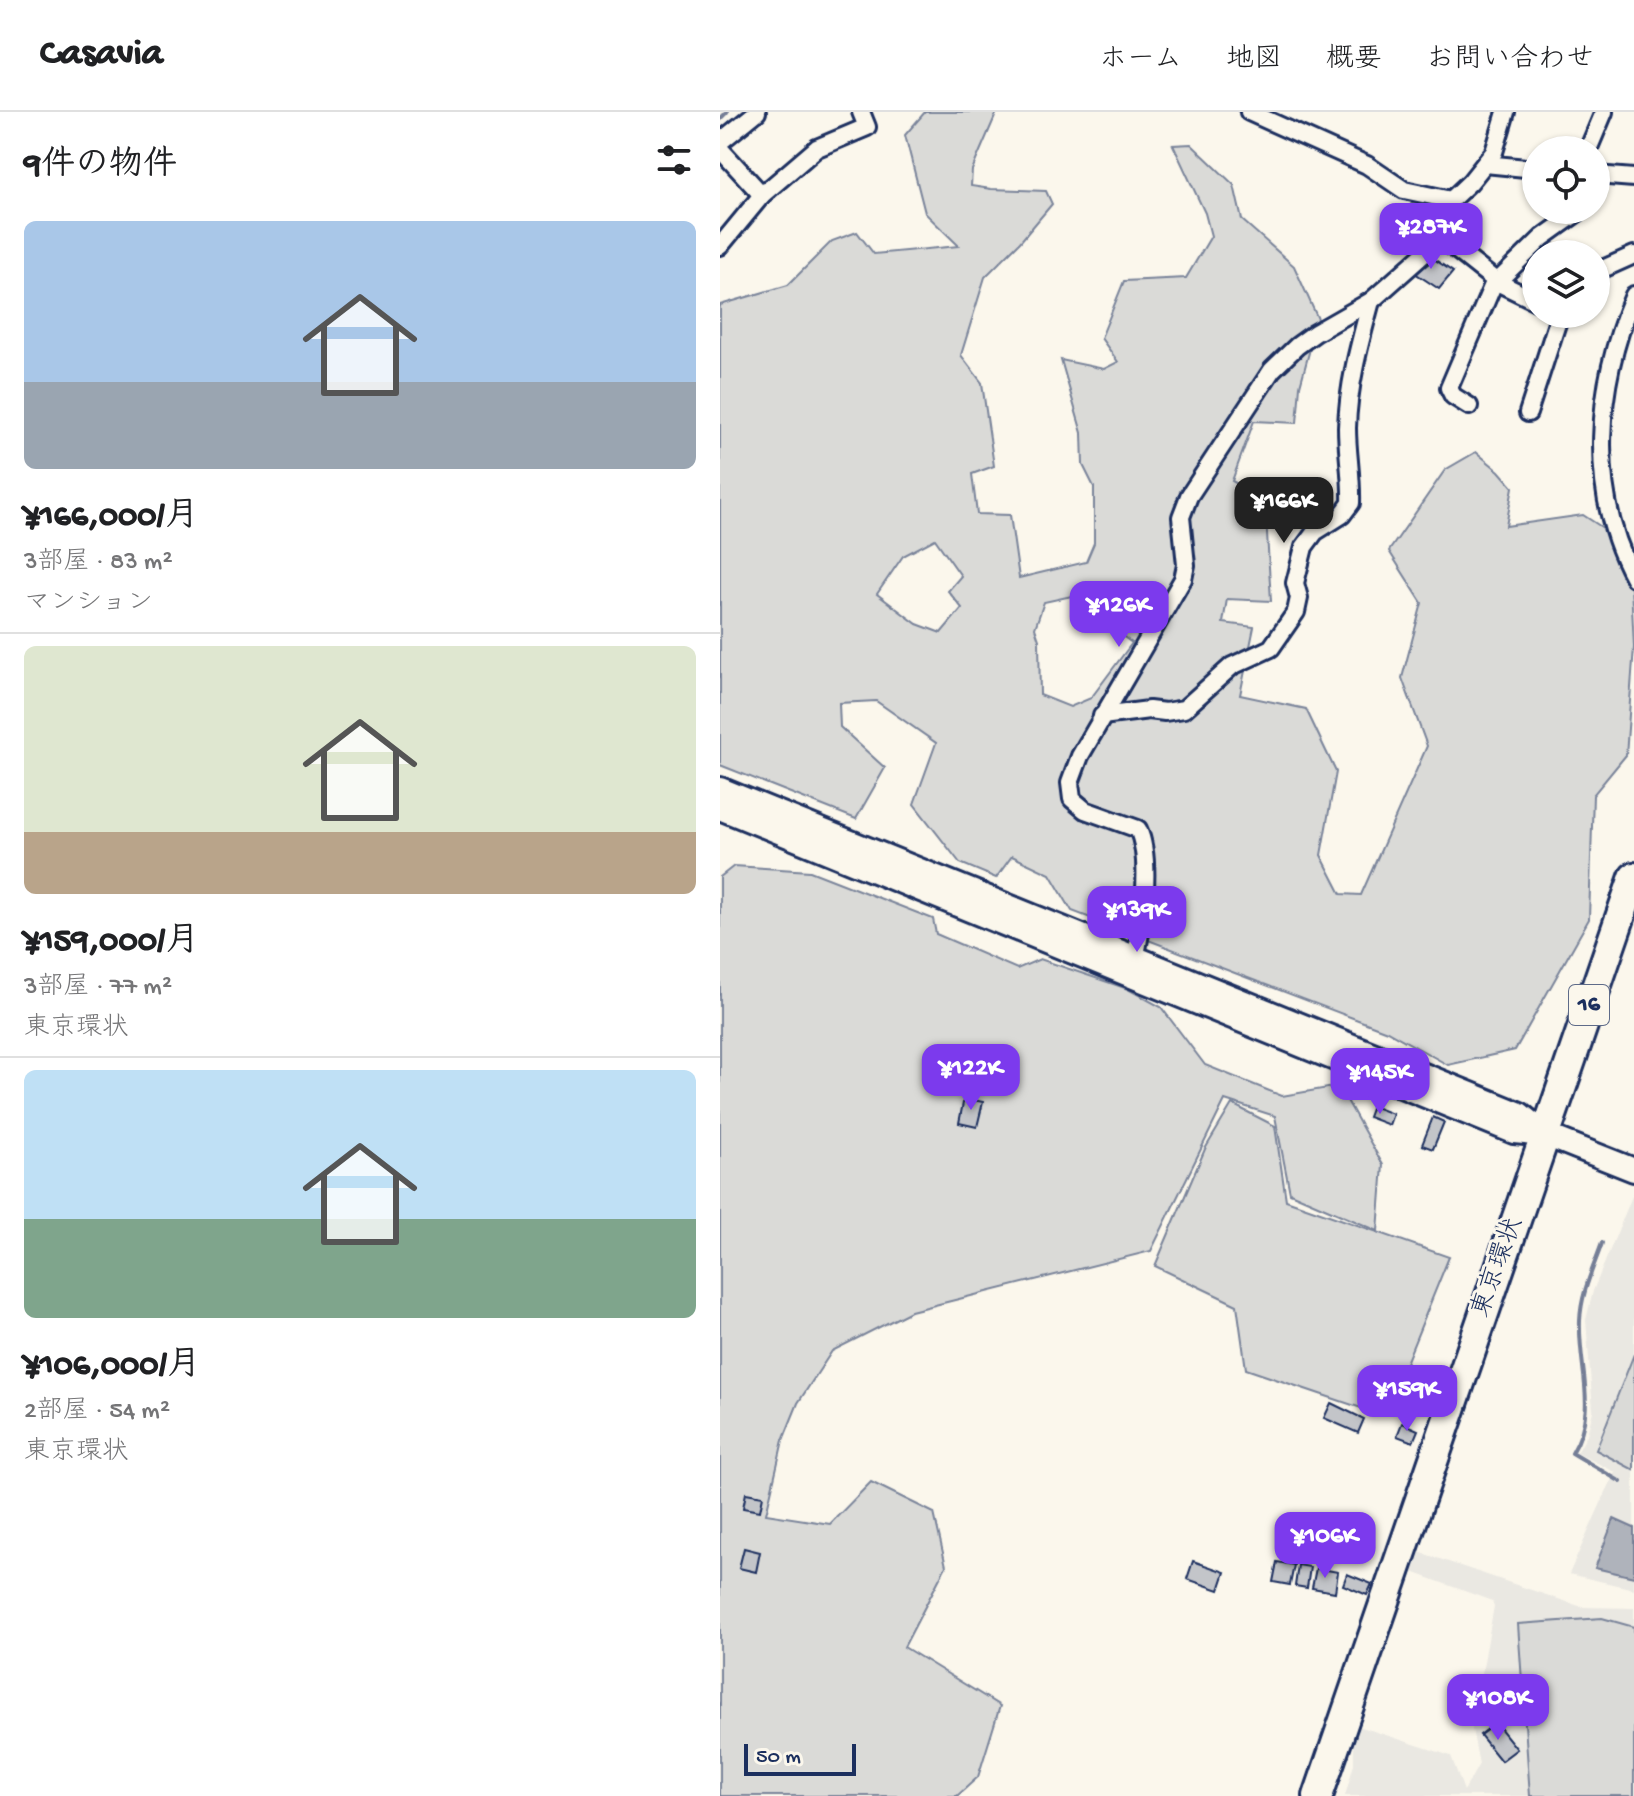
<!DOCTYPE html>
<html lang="ja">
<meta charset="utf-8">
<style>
:root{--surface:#fff;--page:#f2f2f2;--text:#202124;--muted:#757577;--line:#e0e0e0;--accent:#7c3aed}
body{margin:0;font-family:"Gochi Hand","Klee One",sans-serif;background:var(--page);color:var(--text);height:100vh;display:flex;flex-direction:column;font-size:30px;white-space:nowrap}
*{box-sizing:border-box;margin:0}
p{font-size:26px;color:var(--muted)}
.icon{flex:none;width:44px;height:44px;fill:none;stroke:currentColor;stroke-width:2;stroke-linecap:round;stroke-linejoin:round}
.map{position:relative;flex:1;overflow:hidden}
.panel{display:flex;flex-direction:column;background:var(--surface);width:720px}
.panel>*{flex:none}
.controls{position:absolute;left:802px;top:24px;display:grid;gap:16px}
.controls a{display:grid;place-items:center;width:88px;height:88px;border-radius:50%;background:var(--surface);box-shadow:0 2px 6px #0004;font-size:40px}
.scale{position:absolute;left:24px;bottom:20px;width:112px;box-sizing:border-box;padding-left:8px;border:4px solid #1b2f5e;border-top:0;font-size:22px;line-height:28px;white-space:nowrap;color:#1b2f5e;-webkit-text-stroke:6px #fbf7ec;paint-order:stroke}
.price{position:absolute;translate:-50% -68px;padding:0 18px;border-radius:16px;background:var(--accent);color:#fff;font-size:26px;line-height:52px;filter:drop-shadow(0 2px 4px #0008)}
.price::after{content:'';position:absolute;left:50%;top:48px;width:24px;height:18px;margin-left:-12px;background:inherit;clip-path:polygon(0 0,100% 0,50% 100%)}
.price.active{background:#222;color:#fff}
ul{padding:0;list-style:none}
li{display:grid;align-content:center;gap:16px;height:424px;padding:0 24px}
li+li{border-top:2px solid var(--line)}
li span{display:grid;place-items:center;height:248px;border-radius:12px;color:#555}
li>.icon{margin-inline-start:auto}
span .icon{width:144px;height:144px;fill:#fffc;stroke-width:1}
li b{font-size:34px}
h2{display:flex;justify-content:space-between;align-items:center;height:96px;padding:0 24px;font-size:34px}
header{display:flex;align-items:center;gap:48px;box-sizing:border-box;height:112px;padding:0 40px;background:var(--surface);border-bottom:2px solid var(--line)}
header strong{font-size:38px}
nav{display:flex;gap:44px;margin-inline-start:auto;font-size:28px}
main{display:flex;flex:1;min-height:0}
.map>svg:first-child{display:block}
.built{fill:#eae8e2}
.green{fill:#dadad7;stroke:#7a849a;stroke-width:2;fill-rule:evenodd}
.water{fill:#afb3bb;stroke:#747e96;stroke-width:2}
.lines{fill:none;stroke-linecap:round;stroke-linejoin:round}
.stream{stroke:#747e96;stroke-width:4}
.building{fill:#c3c5c9;stroke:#1b2f5e;stroke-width:2}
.street-casing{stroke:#1b2f5e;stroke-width:22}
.secondary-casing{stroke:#1b2f5e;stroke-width:28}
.highway-casing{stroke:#1b2f5e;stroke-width:34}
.street{stroke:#fbf7ec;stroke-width:16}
.secondary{stroke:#fbf7ec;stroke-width:22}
.highway{stroke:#fbf7ec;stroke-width:28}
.labels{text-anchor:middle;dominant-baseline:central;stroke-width:6;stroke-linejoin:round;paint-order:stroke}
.shield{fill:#fbf7ec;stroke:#5e6b89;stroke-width:2}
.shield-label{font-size:24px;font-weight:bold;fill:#1b2f5e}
.street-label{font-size:26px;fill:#1b2f5e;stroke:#fbf7ec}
</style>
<header>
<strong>Casavia</strong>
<nav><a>ホーム</a><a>地図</a><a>概要</a><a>お問い合わせ</a></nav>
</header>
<main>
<section class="panel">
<h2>9件の物件<svg class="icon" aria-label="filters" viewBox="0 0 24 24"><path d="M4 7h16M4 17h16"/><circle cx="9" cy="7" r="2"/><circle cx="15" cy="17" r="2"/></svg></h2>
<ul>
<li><span style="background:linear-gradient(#a9c7e8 65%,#9aa5b1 0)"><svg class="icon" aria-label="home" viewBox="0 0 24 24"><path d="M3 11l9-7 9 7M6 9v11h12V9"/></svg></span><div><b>¥166,000/月</b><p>3部屋 · 83 m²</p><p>マンション</p></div></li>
<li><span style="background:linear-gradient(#dfe7d0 75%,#b9a48a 0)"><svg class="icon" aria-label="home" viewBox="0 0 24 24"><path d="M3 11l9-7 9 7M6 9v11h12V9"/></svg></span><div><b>¥159,000/月</b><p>3部屋 · 77 m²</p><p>東京環状</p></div></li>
<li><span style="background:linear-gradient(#bfe0f5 60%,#7fa58c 0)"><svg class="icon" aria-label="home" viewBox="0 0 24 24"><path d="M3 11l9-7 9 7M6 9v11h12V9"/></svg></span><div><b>¥106,000/月</b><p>2部屋 · 54 m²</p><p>東京環状</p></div></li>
</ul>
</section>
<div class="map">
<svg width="914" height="1684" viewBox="0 0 914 1684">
<rect width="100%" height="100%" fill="#fbf7ec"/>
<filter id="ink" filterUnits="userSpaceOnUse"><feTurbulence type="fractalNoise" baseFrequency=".0125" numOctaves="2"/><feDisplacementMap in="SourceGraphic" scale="16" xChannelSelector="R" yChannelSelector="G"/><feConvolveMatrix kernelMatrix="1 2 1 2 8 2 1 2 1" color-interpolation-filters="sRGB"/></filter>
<g filter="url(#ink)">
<!-- built -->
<g class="built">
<polygon points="913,1082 914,1082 914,1477 849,1462 895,1360 857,1341 867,1323 873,1299 866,1208 873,1179"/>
<polygon points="699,1440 862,1495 914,1496 914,1684 625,1684 634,1652 634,1628 638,1614 731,1644 744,1679 759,1652 752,1617 774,1494 772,1489 692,1460"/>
</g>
<!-- green -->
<g class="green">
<path d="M205 0H277L252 58 251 74 271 77 326 79 332 92 300 130 265 165 241 243 262 271 274 354 252 362 257 402 290 403 299 466 366 450 374 431V375L363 353 362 321 341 248 384 257 398 250 381 226 404 169 466 166 491 124 485 101 453 33 471 32 514 73 522 108 574 154 598 207 580 274 577 311 534 309 512 369 545 387 551 489 507 487 503 511 534 515 520 583 586 597 616 660 601 743 621 782 641 783 707 634 682 566 702 491 669 439 725 358 756 340 779 359 793 375 786 414 863 403 909 433 914 535 906 643 873 683 869 807 795 938 728 953 667 919 352 799 330 762 292 744 276 766 240 751 194 692 216 631 156 589 119 591 120 615 165 656 136 707 0 653V193L68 173 112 129 137 120 154 142 239 134 205 101 185 23ZM215 427 241 464 228 479 242 496 221 521 197 512 157 482 183 444ZM375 479 401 523 412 531 371 586 350 595 320 583 319 528 315 516 324 490Z"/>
<polygon points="14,754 90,759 213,807 216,822 297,857 320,847 408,877 441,895 485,953 562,984 619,974 663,1053 658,1119 570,1081 555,1004 505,988 431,1139 191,1199 112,1239 78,1291 63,1328 46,1402 110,1412 151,1370 214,1401 226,1454 184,1535 280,1594 258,1665 237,1684 0,1684 0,765"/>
<polygon points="512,992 555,1014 566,1088 729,1145 680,1266 667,1261 653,1300 526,1257 517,1193 435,1154 485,1037"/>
<polygon points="914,1242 914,1358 876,1338"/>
<polygon points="882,1506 914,1515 914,1684 810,1684 798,1512"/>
</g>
<!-- water -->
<polygon class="water" points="894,1407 914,1416 914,1465 875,1456"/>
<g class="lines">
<!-- stream -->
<g class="stream">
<polyline points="0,7 7,0"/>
<path d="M882 1131C873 1157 861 1181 860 1209 858 1257 879 1297 852 1341L901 1370"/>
</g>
</g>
<!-- building -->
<g class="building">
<polygon points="705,141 733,160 719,177 689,157"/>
<polygon points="244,986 263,990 257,1015 239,1011"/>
<polygon points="652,994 673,1002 669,1013 648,1005"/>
<polygon points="713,1005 724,1010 713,1037 702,1033"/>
<polygon points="692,1253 714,1262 710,1272 688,1264"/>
<polygon points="611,1291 644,1307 638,1321 604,1306"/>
<polygon points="682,1311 698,1318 693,1330 677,1324"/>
<polygon points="26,1381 43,1384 40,1399 23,1396"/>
<polygon points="24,1436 40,1440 36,1460 19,1456"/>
<polygon points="473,1449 505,1460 499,1478 467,1467"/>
<polygon points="557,1450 574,1453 570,1473 553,1470"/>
<polygon points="578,1453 590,1455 587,1476 575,1474"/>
<polygon points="596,1456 618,1460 615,1480 592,1476"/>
<polygon points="627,1462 652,1472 647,1483 623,1473"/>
<polygon points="776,1611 797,1637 781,1649 760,1623"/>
</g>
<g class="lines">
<!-- street casing -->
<g class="street-casing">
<g id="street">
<polyline points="529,0 647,53 684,78 731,88"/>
<polyline points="0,30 37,0"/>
<polyline points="0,37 42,83"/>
<polyline points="868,38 884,0"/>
<polyline points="765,52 816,57"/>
<polyline points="876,63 914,66"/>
<polyline points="715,121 777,170 816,189"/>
<polyline points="0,134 42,83 97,36 147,15 141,0"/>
<polyline points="876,160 914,143"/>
<path d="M914 183C876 272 867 379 914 466"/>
<polyline points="749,294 733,284 729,276 772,175 822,126 861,98"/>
<polyline points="808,301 840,202"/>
<path d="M382 604 429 598 445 600 464 597 512 554 551 536 576 500 579 486 575 471 584 435 595 420 622 403 631 391C632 366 627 341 627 316 628 273 640 230 651 189"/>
<path d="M413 855C422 819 433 750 418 717L365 698 352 687 350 671 360 644 463 467 466 453 461 405 469 384 552 258 577 234 595 221 651 189 705 141 731 88 750 70 774 40 786 0"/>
</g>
</g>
<!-- secondary casing -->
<g class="secondary-casing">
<g id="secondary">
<polyline points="0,677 800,1002 826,1023"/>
<polyline points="0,696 794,1020 826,1023 914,1058"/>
</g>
</g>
<!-- highway casing -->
<g class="highway-casing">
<polyline id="highway" points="598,1684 914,765"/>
</g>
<!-- street -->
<use href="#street" class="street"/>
<!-- secondary -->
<use href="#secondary" class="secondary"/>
<!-- highway -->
<use href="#highway" class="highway"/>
</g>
</g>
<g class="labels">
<!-- shield labels -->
<rect class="shield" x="849" y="873" width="40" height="40" rx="6"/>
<g class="shield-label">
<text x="869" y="893">16</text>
</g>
<!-- street labels -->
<g class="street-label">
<text transform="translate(779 1156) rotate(-70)">東京環状</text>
</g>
</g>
</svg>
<div class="controls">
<a><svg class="icon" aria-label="locate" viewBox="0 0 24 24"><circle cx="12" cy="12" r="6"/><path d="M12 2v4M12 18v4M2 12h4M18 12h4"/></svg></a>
<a><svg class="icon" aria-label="layers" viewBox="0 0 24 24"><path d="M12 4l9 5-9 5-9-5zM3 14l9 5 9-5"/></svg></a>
</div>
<div class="scale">50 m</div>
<b class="price" style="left:711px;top:159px">¥287K</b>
<b class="price active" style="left:564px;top:433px">¥166K</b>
<b class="price" style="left:399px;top:537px">¥126K</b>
<b class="price" style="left:417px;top:842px">¥139K</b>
<b class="price" style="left:251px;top:1000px">¥122K</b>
<b class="price" style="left:660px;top:1004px">¥145K</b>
<b class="price" style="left:687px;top:1321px">¥159K</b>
<b class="price" style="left:605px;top:1468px">¥106K</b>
<b class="price" style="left:778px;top:1630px">¥108K</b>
</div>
</main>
